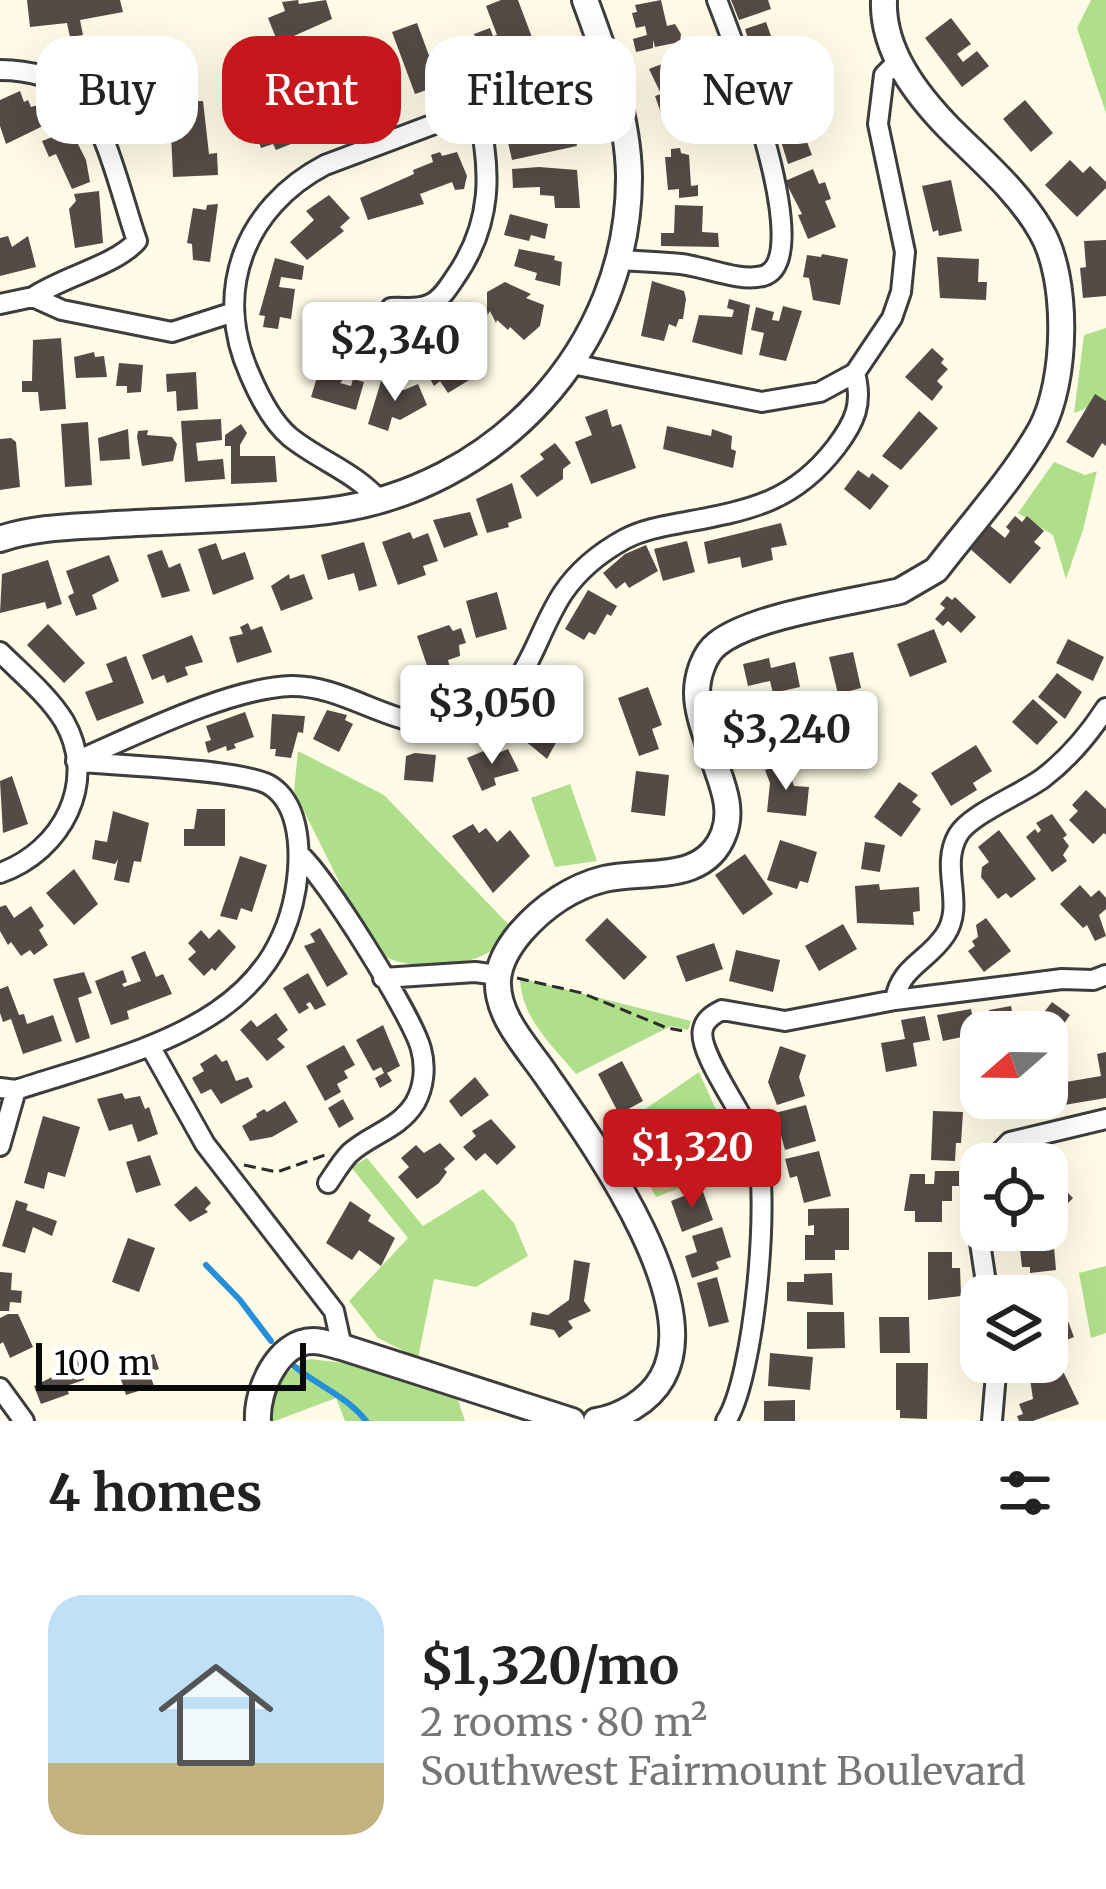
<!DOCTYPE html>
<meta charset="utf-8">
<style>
body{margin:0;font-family:Merriweather,serif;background:#f2f2f2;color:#222;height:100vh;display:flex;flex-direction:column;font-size:45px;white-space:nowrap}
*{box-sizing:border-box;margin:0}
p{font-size:39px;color:#767676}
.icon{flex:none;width:66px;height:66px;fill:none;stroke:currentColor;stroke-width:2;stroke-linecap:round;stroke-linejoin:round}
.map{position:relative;height:1421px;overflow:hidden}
.drawer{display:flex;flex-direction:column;background:#fff;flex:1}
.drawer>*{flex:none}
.banner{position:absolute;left:36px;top:36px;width:1035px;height:108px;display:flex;gap:24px}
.needle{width:78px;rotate:250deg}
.controls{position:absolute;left:960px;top:1011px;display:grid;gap:24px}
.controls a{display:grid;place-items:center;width:108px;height:108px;border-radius:24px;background:#fff;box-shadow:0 12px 48px #0002;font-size:60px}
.scale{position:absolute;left:36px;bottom:30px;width:270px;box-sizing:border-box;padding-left:12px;border:6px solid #0a0a0a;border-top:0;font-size:33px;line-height:42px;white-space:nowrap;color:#0a0a0a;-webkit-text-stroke:9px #fff;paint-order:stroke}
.price{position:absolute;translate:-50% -102px;padding:0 27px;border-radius:12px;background:#fff;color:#222;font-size:39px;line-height:78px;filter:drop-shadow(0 3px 6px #0008)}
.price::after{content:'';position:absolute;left:50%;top:72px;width:36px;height:27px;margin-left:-18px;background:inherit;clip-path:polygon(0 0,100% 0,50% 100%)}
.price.current{background:#c6171c;color:#fff}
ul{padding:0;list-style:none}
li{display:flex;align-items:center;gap:36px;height:300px;padding:0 48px}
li+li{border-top:3px solid #e0e0e0}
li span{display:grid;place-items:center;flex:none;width:336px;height:240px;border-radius:36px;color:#555}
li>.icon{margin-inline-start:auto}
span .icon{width:144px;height:144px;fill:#fffc;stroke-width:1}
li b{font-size:51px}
h2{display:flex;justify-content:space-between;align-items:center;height:144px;padding:0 48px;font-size:51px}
.tag{padding:0 42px;border-radius:36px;background:#fff;box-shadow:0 12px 48px #0002;font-size:42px;line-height:108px}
.tag.current{background:#c6171c;color:#fff}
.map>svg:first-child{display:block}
.forest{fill:#b0df8b}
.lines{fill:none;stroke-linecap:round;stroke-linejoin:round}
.stream{stroke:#268fda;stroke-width:6}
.building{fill:#544b46}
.minor-casing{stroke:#3d3d3d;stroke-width:24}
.tertiary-casing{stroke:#3d3d3d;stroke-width:30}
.path{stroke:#2c2c2c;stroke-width:3;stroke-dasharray:12 6;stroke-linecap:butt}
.minor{stroke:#fff;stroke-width:18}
.tertiary{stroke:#fff;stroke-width:24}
</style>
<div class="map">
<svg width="1106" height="1421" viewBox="0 0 1106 1421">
<rect width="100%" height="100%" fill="#fffbe7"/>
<!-- forest -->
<path class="forest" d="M1091 0H1106V113L1077 28Z
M1106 328V401L1074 413 1084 335Z
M1054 462 1085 475 1097 471 1083 530 1066 579 1053 535 1018 513Z
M298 751 384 795 513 929C507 936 501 945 493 950 462 970 403 972 373 950L294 791Z
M570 784 597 861 555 867 531 798Z
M520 978 691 1021 688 1030 671 1026 576 1074C552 1045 521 1018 520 978Z
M699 1072 741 1165 656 1197 618 1128Z
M367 1158 423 1226 483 1189 514 1223 528 1256 476 1287 434 1279 418 1358 378 1338 349 1301 408 1238 351 1167Z
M1106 1266V1333L1091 1338 1079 1273Z
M310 1359 344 1363 458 1400 465 1421H345L336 1398 275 1421H265C274 1391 279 1371 310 1359Z"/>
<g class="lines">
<!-- stream -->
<path class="stream" d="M206 1265 240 1300 271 1341
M294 1366C318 1386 348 1397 366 1421"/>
</g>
<!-- building -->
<path class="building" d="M27 0H120L123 12 80 20 83 35 70 37 67 23 30 27Z
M298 0 299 4 326 0 332 19 278 43 268 18 285 11 282 2Z
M501 0H518L533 40 502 53 498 51 504 65 488 71 474 34 490 28 493 36 497 35 486 6Z
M661 0 667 26 675 24 681 34 680 42 655 47 653 40V48L636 52 633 39 647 35 645 26 636 28 632 13 637 12 635 5Z
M731 0H768L771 9 739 20Z
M951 18 971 44 957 54 963 62 977 51 989 66 962 87 925 38Z
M766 22 776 50 780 48 797 83 765 95 745 29Z
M417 23 434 69 464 58 470 75 415 94 392 32Z
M363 48 383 103 358 112 338 57Z
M129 62 148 79 131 97 113 80Z
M667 62 688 116 665 125 655 96 661 94 649 69Z
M307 80 308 84 320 80 332 105 316 111 314 106 290 114 283 93Z
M255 90 257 94 264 91 267 99 271 97 291 144 276 150 273 144 261 148 241 95Z
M20 91 24 102 28 100 31 107 38 105 45 125 6 144 0 126V100Z
M790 94 800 120 807 117 814 139 807 142 812 155 788 164 769 102Z
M1025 100 1053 133 1031 152 1003 119Z
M203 101 209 154 217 153 218 175 173 177 170 112H175V102Z
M571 114 577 146 512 160 507 138 524 135 522 125Z
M71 130 86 160 90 182 72 189 56 154 49 157 42 141Z
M680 148 681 153 689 155 691 186 698 185V196L679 198V189L668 190 665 157H671V149Z
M440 152 442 156 457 152 467 176 464 189 455 190 452 182 420 194 424 204 368 220 360 198 414 174 413 170 433 162 431 155Z
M1070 160 1083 173 1090 166 1106 182V188L1077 217 1045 185Z
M539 167 577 170 580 208H555L554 196 540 195V187L513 188 512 169Z
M813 169 819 184 825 182 831 199 825 201 836 227 808 239 798 215 802 214 785 181Z
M951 180 962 231 939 236 938 230 933 232 922 186Z
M99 191 103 243 75 248 69 209 76 201 74 194Z
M329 195 350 218 340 227 344 231 307 260 290 242 314 220 306 211Z
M218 204 210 262 193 260 192 244 187 243 193 208 206 210 207 205Z
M675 205 703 206 702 232 718 233 719 247 661 246V233H674Z
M510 214 548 224 545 239 531 235 529 241 504 235Z
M8 236 12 247 28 236 36 267 0 276V238Z
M1106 240V296L1083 298 1080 268 1086 267 1084 241Z
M519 249 555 256 554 260 562 262 560 286 535 280 537 273 514 266Z
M822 254 848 259 840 305 813 300 809 278 803 277 807 255 821 257Z
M937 257 979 259 978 282H987L986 300 940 298Z
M275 258 304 266 302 280 281 277 279 287 295 289 291 319 280 317 278 329 263 327 265 316 259 315Z
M652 281 684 291 686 299 683 319H679L676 327 669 324 664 341 641 336Z
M505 282 531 294 526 298 544 305 540 326 524 340 510 327 508 330 497 320 496 323 490 311 487 316V292Z
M729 299 750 305 742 355 692 342 699 315 732 317 734 310 727 308Z
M783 306 802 311 786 361 759 355 764 333 751 330 756 307 774 312 772 320 779 321Z
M61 338 66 409 40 411 38 392H22V381H32L33 340Z
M440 345 450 363 470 351 484 371 448 393 440 381 434 386 419 358Z
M932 348 944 359 941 363 948 369 937 381 943 387 932 401 905 377Z
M340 349 357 364 340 383 351 386 353 379 364 382 356 410 311 397 318 374Z
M94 352 95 357 104 356 107 377 76 378 74 357Z
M119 363 143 365 141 392 127 393V386H116Z
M196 372 198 409 177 411 176 391 167 392 166 374Z
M382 378 401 384 400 389 404 390 418 384 427 405 400 420 392 417 388 431 368 424Z
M1095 394 1106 401V446L1102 443 1093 458 1066 442Z
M607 409 612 427 621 424 636 468 591 484 575 442 592 435 585 417Z
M919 411 938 428 901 470 882 456Z
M221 419 222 440 196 443 198 461 223 459 225 479 185 482 181 421Z
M88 422 92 485 65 487 61 424Z
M241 424 247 433 240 445V456H275L277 482 231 484V446H225V435Z
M667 426 711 436 712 429 732 436 731 449 736 451 733 468 663 449Z
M128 429 130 459 100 461 98 438Z
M148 430 147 435 172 437 177 444 173 461 142 466 137 437 138 431Z
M11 438 16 442 20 487 0 490V439Z
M555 443 571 463 563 469V479L537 497 520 476 544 459 540 454Z
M858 470 869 478 872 473 889 486 870 510 844 489Z
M512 483 522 518 508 523 509 527 487 533 476 499Z
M470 512 478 535 444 548 433 520Z
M1015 516 1022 522 1027 516 1044 531 1034 542 1041 548 1010 584 968 547 988 524 1005 538 1010 531 1006 527Z
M781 523 787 545 771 548 773 560 742 568 740 557 708 564 704 542Z
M410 532 413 539 428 533 438 561 423 566 426 575 398 585 382 542Z
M687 541 695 572 663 581 654 549Z
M364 542 377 586 359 591 354 573 328 580 321 555Z
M216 543 222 560 245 552 254 579 213 595 198 549Z
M646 545 658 571 629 588 625 582 616 589 603 573 625 554Z
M162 550 169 568 180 563 190 591 162 598 147 555Z
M109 555 119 581 92 595 97 609 76 616 68 596 74 593 66 571Z
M48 560 62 604 47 609 45 602 0 613 2 574Z
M289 574 290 579 304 574 313 599 281 611 271 586Z
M588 590 617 606 611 616 607 614 595 635 589 632 584 640 565 629Z
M497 592 507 629 476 638 466 601Z
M947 596 952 600 955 597 976 617 961 633 948 621 943 626 935 619 945 608 940 604Z
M248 623 251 630 262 626 272 652 237 663 229 637 243 634 240 627Z
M48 624 85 663 64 683 27 645Z
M449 625 453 631 461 628 466 643 459 645 460 656 448 660 453 680 435 689 417 636Z
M934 629 947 662 910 677 897 644Z
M192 635 203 662 185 667 188 675 167 683 164 675 152 680 142 655Z
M1068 639 1104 657 1093 681 1056 663Z
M853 652 861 688 838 694 829 657Z
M126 656 144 703 97 721 85 692 113 682 106 664Z
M769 658 771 668 795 662 800 687 773 693 770 681 748 686 743 664Z
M1057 673 1082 692 1065 719 1038 697Z
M648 687 662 725 652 729 659 749 639 756 618 698Z
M547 692 568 708 550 729 559 737 547 759 518 735Z
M1033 699 1058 722 1037 745 1012 722Z
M327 710 347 715 345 720 353 724 339 752 313 739Z
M767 710 774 734 742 743 735 719Z
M245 712 254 737 234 744 236 748 227 751 226 746 208 753 205 742 211 740 206 726Z
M272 714 305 716 303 733 298 732 291 758 275 756 276 749H270Z
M976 745 992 771 973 783 977 790 951 806 931 773Z
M508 749 519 771 494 778 496 785 482 791 467 758 486 750 489 757Z
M415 753 436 755 433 782 404 780 406 756Z
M786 762 794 786 809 787 806 816 767 812 770 783 765 770Z
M636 771 669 775 665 816 631 812Z
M12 776 28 824 3 833 0 781Z
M899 782 918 795 912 802 921 809 901 837 874 817Z
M1086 790 1106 809V835L1104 833 1093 844 1069 820 1078 811 1072 805Z
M197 809H225V846H184V829H194Z
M113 811 149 823 141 862 134 861 129 883 114 880 118 859 115 864 92 859 95 840 107 842Z
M1052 814 1067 835 1063 838 1069 846 1063 855 1067 861 1052 872 1026 837 1035 829 1038 833 1041 830 1036 823Z
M473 824 479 833 486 828 497 842 510 830 530 856 493 893 452 836Z
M999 830 1036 879 1011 898 1006 893 998 899 981 877 982 867 989 862 978 847Z
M780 840 817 852 808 883 800 881 797 889 767 880Z
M865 842 885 845 880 872 861 869Z
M745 854 773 894 743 915 715 875Z
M240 856 267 865 252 912 241 908 237 920 220 916Z
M74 869 98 904 74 925 46 893Z
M879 884 880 890 919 887 920 911 913 912 914 925 857 923 855 886Z
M1080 885 1091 897 1099 890 1106 898V909L1099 915 1106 936 1095 941 1087 925 1083 928 1060 904Z
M6 905 14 918 31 906 44 926 39 930 48 945 34 955 30 950 21 956 11 942 8 945 0 931V907Z
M607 918 647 957 624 980 585 940Z
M986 918 1011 951 984 972 968 951 975 946 972 941 978 937 976 925Z
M843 924 857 949 819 971 805 946Z
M320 928 348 974 327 987 304 946 315 942 310 934Z
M219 929 236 947 215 971 212 968 204 976 188 959 196 952 188 943 201 930 209 939Z
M714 943 723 969 686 982 676 956Z
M736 950 780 960 773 992 729 981Z
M145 951 156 977 163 974 172 994 127 1011 129 1019 111 1025 95 981 123 970 127 982 122 984 124 987 141 981 131 957Z
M84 972 92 993 78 998 90 1038 76 1043 53 979Z
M308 973 326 1005 315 1010 310 1002 306 1004 309 1008 299 1014 283 988Z
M8 986 19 1015 24 1014 27 1024 53 1015 62 1041 23 1054 11 1019 3 1022 0 1013V989Z
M1052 1002 1070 1015 1052 1041 1054 1051 1047 1052V1032H1025L1022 1019 1037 1016 1038 1020Z
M1011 1006 1016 1031 993 1032 989 1010Z
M971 1009 976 1034 943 1041 937 1015Z
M276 1013 288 1030 277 1039 285 1047 267 1061 240 1030 251 1020 257 1027Z
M925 1016 930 1040 913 1043 917 1066 886 1072 881 1043 905 1039 901 1020Z
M383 1025 400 1066 387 1073 392 1081 380 1088 375 1078 384 1073 381 1067 373 1071 356 1040Z
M344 1045 355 1065 344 1071 348 1078 337 1084 341 1092 325 1101 306 1066Z
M780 1046 806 1055 799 1077 805 1096 777 1105 768 1082Z
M1106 1052V1098L1064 1105 1060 1083 1101 1076 1097 1054Z
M216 1054 222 1062 227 1060 236 1081 248 1077 253 1087 221 1104 211 1089 201 1094 192 1078 204 1071 200 1064Z
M622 1061 643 1101 619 1114 598 1074Z
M475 1077 489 1095 461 1117 449 1101Z
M122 1093 125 1099 140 1096 145 1109 149 1107 158 1134 138 1142 132 1124 109 1131 97 1099Z
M343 1099 354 1119 339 1128 328 1108Z
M285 1101 298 1122 272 1137 250 1141 242 1126 257 1117 256 1114 264 1109 267 1112Z
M806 1105 816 1141 785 1150 775 1113Z
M933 1111 963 1112 961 1143H956L955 1161 931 1160Z
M43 1116 80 1127 65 1177 48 1172 44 1189 24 1183Z
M491 1119 516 1147 497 1165 485 1153 476 1161 463 1147 476 1136 472 1131Z
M440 1143 455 1159 444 1169 447 1172 439 1183 417 1199 398 1177 409 1167 401 1158 416 1145 424 1153Z
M819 1151 831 1196 804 1203 797 1176 790 1178 785 1159Z
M150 1155 161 1185 136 1193 126 1162Z
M935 1171H959V1186H952V1201H942V1222H915V1211H904L910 1174H925V1184H934Z
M1052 1177 1073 1198 1047 1225V1182Z
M196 1186 211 1203 205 1209 208 1212 190 1222 174 1205Z
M702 1189 713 1220 682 1232 671 1201Z
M16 1200 28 1204 26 1210 57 1221 52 1236 33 1227 25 1253 2 1246Z
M350 1201 371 1215 368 1221 395 1238 381 1266 359 1250 352 1260 326 1243Z
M849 1208V1250H835V1260H805V1235H814V1225L808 1226V1209Z
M722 1227 731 1257 716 1262 719 1269 692 1278 685 1256 697 1252 692 1236Z
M1053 1236 1056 1270 1030 1273V1267H1022L1020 1249 1015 1250 1014 1240Z
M128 1238 155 1248 139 1292 112 1282Z
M928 1252H952V1268H960L961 1296 928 1300Z
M574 1260 590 1263 584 1301 591 1311 568 1321 573 1328 559 1338 554 1330 530 1325 532 1312 548 1315 569 1300Z
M0 1272 12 1273 11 1290 22 1291 21 1303 10 1302 9 1311H0Z
M832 1273 833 1305 787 1301V1282H804V1274Z
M717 1277 729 1322 709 1327 697 1283Z
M1056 1278 1058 1310 1047 1311V1296H1020L1019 1281Z
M807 1312H844L845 1348 807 1349Z
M1065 1313 1074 1337 1047 1348V1319Z
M8 1314H18L33 1347 10 1358 3 1342 0 1344V1318Z
M879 1317H909L910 1353H880Z
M770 1353 813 1357 810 1390 768 1386Z
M154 1354 159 1369 149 1372 154 1386 126 1395 117 1367Z
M77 1357 84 1380 66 1386 69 1394 41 1404 34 1386 60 1373 57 1364Z
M1056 1357 1079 1404 1033 1421H1019L1017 1416 1023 1414 1019 1404 1033 1399 1030 1379 1026 1380 1022 1370Z
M896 1363H928L927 1419 900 1418V1410H896Z
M795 1400V1421H764V1401Z"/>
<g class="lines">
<defs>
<path id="minor" d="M0 70C27 70 61 77 80 98 107 127 123 202 137 241 114 266 64 276 33 297
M617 260C639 261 660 262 681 264 706 267 739 282 763 276 819 260 732 39 717 0
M0 304 33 297 62 310 172 332 234 312
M391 308C403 307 417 310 428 305 440 301 448 288 454 279 493 224 492 170 477 108
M572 364 762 402 820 392 855 373 892 318 901 292 905 252 878 124 884 75 898 61
M380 501C355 472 320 461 290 437 272 422 259 396 250 375 212 291 245 207 325 165L477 108 609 66
M0 652C21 673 48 695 64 721 99 782 62 851 0 873
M76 761C134 736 229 688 291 686 352 685 405 741 467 720 527 699 532 640 563 593 578 571 601 552 625 539 644 529 665 526 686 522 750 510 794 502 836 447 855 422 863 404 855 373
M299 854C324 875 413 1017 421 1049 426 1067 424 1087 415 1103 399 1129 371 1134 350 1153 341 1162 335 1173 328 1183
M383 978 475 972 498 975
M895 1000C900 967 928 961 945 935 966 904 939 868 958 835 970 814 1022 794 1043 778 1068 759 1089 734 1106 708
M150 1046 205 1144 334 1311 342 1347
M0 1088 16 1090C137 1050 286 1025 298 870 300 842 297 803 271 786 249 770 117 765 81 762
M0 1146 16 1090
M989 1164 1010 1142 1106 1119
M981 1178 976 1216 988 1296
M0 1388 24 1421
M726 1421C754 1379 771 1196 756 1146 748 1119 696 1052 703 1029 705 1019 714 1014 722 1010L785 1021 895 1000 1062 979 1093 980 1106 975
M992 1421 997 1362"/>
<path id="tertiary" d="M0 539C38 526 78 527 117 524 187 520 258 519 327 511 494 491 630 348 629 176 628 115 606 57 585 0
M258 1421C256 1391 278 1341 313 1341 322 1341 333 1345 342 1347L572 1421
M596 1421C621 1417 649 1401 662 1378 707 1299 591 1140 546 1075 527 1047 496 1016 498 980 499 963 510 945 521 932 543 907 572 887 604 879 644 869 705 885 724 833 734 806 720 780 712 754 706 735 697 713 697 693 697 676 704 654 717 644 753 615 853 602 900 591L936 570C971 524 1013 479 1041 429 1067 381 1069 278 1041 231 1018 191 982 161 949 128 916 94 882 50 884 0"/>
</defs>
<!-- minor casing -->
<use href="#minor" class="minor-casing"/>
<!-- tertiary casing -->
<use href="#tertiary" class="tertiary-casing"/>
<!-- path -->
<path class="path" d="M517 978 582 993 667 1028 684 1031
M244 1165 277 1172 325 1155"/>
<!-- minor -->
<use href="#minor" class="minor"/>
<!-- tertiary -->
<use href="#tertiary" class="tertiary"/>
</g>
</svg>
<div class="controls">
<a><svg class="needle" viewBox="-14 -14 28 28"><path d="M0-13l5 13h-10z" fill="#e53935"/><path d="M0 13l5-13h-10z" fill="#767676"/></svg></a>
<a><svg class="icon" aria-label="locate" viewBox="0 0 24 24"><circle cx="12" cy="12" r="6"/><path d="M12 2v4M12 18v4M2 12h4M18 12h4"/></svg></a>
<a><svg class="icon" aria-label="layers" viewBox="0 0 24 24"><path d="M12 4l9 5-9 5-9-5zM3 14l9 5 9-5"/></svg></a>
</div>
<div class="scale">100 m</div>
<b class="price" style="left:395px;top:404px">$2,340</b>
<b class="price" style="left:492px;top:767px">$3,050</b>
<b class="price" style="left:786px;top:793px">$3,240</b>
<b class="price current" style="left:692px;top:1211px">$1,320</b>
<div class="banner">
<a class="tag">Buy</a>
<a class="tag current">Rent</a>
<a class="tag">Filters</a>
<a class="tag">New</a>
</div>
</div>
<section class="drawer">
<h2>4 homes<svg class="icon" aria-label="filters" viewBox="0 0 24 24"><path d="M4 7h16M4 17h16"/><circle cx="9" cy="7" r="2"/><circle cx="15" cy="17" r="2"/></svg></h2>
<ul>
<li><span style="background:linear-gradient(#bfe0f5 70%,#c2b280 0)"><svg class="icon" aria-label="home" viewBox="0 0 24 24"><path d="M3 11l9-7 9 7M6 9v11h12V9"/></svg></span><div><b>$1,320/mo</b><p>2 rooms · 80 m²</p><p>Southwest Fairmount Boulevard</p></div></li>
</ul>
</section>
